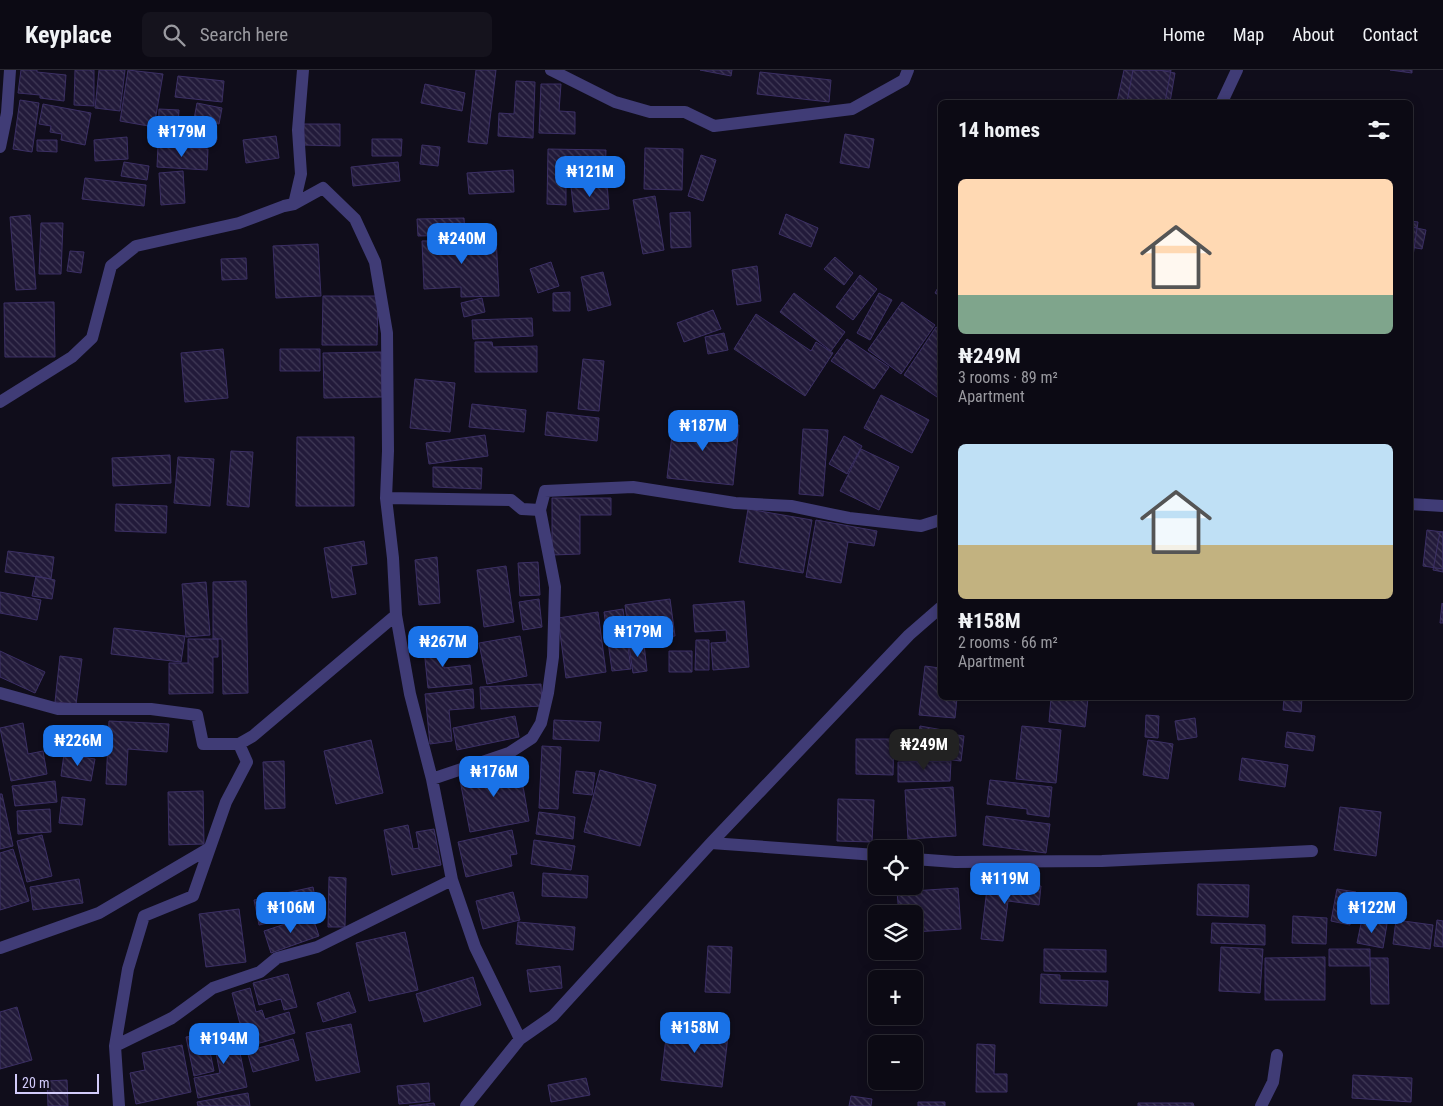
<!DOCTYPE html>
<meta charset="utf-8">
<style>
body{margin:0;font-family:"Roboto Condensed",sans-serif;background:#15131d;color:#f1f3f6;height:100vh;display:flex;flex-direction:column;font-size:19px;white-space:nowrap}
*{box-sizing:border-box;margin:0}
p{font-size:16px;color:#9a9aa0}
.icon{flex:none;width:28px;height:28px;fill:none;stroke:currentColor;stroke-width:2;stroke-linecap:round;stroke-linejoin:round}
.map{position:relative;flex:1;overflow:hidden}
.details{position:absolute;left:938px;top:30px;width:475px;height:600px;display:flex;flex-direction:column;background:#0c0a14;border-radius:8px;box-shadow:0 2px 12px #0003,0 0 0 1px #2c2b34}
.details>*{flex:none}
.controls{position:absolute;left:868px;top:770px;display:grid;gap:10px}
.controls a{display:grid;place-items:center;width:55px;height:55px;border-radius:8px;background:#0c0a14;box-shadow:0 2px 12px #0003,0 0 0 1px #2c2b34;font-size:25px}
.scale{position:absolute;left:15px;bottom:12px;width:84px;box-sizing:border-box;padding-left:5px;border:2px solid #d2cbfa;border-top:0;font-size:14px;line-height:18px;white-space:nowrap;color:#d2cbfa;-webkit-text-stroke:4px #100d1b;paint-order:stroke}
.price{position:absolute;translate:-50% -42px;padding:0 11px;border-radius:10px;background:#1a73e8;color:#fff;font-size:16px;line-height:32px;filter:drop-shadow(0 1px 2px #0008)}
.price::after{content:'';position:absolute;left:50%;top:30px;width:15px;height:11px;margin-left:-8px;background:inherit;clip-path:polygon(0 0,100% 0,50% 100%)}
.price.active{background:#222;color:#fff}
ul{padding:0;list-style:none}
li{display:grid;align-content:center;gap:10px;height:265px;padding:0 20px}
li span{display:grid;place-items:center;height:155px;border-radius:8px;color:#555}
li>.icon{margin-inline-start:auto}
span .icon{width:90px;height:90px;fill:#fffc;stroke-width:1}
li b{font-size:21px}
h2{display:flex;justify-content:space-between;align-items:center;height:60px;padding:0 20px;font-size:21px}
header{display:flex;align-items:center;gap:30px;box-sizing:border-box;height:70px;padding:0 25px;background:#0c0a14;border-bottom:1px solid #2c2b34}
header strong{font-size:24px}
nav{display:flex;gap:28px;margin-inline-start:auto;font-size:18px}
.search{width:350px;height:45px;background:#15131d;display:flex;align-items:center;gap:12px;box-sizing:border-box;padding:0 18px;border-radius:8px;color:#9a9aa0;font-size:19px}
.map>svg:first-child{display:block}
.building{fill:url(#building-back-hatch);stroke:#3b2f64}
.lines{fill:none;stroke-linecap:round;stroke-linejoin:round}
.minor{stroke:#403c76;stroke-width:12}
</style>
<header>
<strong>Keyplace</strong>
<div class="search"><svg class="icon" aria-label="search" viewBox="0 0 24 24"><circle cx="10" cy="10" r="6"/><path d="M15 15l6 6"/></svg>Search here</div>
<nav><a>Home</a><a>Map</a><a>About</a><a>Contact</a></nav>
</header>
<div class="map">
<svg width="1443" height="1036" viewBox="0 0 1443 1036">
<defs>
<pattern id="building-back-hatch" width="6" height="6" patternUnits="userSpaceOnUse" patternTransform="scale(1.25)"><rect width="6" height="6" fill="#221a3a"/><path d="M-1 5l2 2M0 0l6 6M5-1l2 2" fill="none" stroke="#413a57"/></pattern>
</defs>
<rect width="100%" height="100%" fill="#100d1b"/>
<!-- building -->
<path class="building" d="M21 0H37V2L66 5 64 31 40 28V25L18 23Z
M75 0H94V36L74 35Z
M99 0H125L120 41 95 38Z
M128 0 163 4 154 57 120 51Z
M476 0H496L487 74 468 72Z
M700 0H732L731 6Z
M1124 0H1171L1165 32H1117Z
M1133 0H1159L1175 3 1170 32H1127Z
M1390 0H1412V3Z
M760 2 831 10 829 32 757 24Z
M178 6 224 11 222 32 175 27Z
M516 11 535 12 533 68 498 66 499 43 514 44Z
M425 14 465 23 462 41 421 33Z
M541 14H561L559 41 575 42V64L539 63Z
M20 30 39 33 32 82 13 79Z
M197 33 222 38 219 54 194 49Z
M43 34 91 43 85 75 61 70 62 64 50 62 51 56 39 54Z
M159 39 179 40 177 71 158 70Z
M216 54 217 70 186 72 184 56Z
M304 54H340V76L304 75Z
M845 64 874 69 869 98 840 93Z
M276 66 279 88 246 93 243 70Z
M127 67 128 89 95 91 94 70Z
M372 69H402L401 86H372Z
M37 70H57V82L37 81Z
M422 75 440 77 438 96 420 94Z
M158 76 208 79 207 100 157 97Z
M645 78 683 79 682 120 644 119Z
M548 79 606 80 605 104H581V93L566 92V135L547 134Z
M701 85 716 90 703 131 688 126Z
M124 92 149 96 147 110 121 106Z
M398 92 400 111 353 116 351 97Z
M513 100 514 122 469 124 467 103Z
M183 101 185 133 161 135 159 103Z
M85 108 146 115 144 136 82 129Z
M607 113 609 139 574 142 571 117Z
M655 126 664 180 643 184 633 130Z
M690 142 691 177 671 178 670 143Z
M786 144 818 158 811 177 779 164Z
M30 145 36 219 16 220 10 147Z
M464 148 465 165 418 166 417 149Z
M1410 151 1418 152 1412 193 1410 192Z
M41 153H63L61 204H39Z
M1412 157 1426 160 1422 179 1410 177Z
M496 166 499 226 461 227V217L424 219 422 171 451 170 450 168Z
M318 174 321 226 276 228 273 176Z
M70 181 84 182 81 203 67 201Z
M835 187 853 203 844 215 824 199Z
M246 188 247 209 222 210 221 189Z
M551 192 559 216 538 223 530 199Z
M757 196 761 231 737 235 732 200Z
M603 202 611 235 588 241 581 207Z
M860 205 877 219 853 250 836 237Z
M940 214V226L935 223Z
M570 222V241H553V223Z
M794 223 845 262 831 281 780 242Z
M879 223 892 230 870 270 857 263Z
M323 226H378L377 275H322Z
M482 228 485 242 464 247 461 233Z
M54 232 55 287H5L4 233Z
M902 232 935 255 901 304 868 280Z
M713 240 721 259 684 272 677 253Z
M756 244 811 281 816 272 833 283 805 326 734 279Z
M532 248 533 266 473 269 472 250Z
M936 257 940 259V329L904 305Z
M724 263 728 280 708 284 705 267Z
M847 269 889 297 874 319 831 291Z
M475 272H492L493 277 537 276V302H475Z
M223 279 228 328 185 332 181 283Z
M280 279H320V301H280Z
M381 282 382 327 324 328 323 283Z
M583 289 604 291 599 341 578 339Z
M415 309 455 313 450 362 410 358Z
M881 325 929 350 912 383 864 358Z
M472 334 526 340 524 362 469 357Z
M547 342 599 348 597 371 545 365Z
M674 348 739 355 733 415 667 408Z
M803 359 828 360 823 426 799 424Z
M485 365 488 386 429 394 426 373Z
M844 366 862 376 847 404 829 394Z
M297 367H354V436H296Z
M861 379 899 397 879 440 840 421Z
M231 381 253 382 249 437 227 435Z
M170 385 171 413 113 416 112 388Z
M178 387 214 389 210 436 174 433Z
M433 397 482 398 481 419 433 417Z
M552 428H611V445H580V484L552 485Z
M116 434 167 436 166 463 115 461Z
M748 439 812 450 803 503 739 492Z
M816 450 877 461 874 476 848 472 841 513 806 507Z
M1427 460 1443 462V499L1423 496Z
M1440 462H1443V502L1433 500Z
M364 471 367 494 351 496 356 524 332 528 324 478Z
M8 481 54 487 51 509 5 502Z
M437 487 440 533 419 535 415 490Z
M538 492 540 525 520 526 518 493Z
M506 496 514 552 484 557 477 500Z
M36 506 55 510 52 529 32 526Z
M246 511 248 623 223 624 222 569H213V512Z
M206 512 210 565 186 567 182 514Z
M0 522 41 530 37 550 0 543Z
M539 529 542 557 523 560 519 532Z
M670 529 675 566 630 572 625 535Z
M744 531 749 597 713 600 711 573 727 572 726 560 695 562 693 535Z
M1442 533 1443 534V553H1440Z
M623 539 631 599 612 601 604 542Z
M598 542 606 602 566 608 558 548Z
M114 558 185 566 181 592 111 584Z
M468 562 467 581H449V563Z
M520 566 527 606 487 614 479 573Z
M441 568 444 598 470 595 472 614 428 618 423 570Z
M188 569H218V587H213V623L169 624V593H188Z
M696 570H709V600H695Z
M644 574 647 601 633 603 629 576Z
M0 581 45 602 35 623 0 607Z
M669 581H692V602H669Z
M60 586 82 589 76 634 55 632Z
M925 596 940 598V628H957L955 648 919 645Z
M541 614 542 636 481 639 480 617Z
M473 619 474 638 449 640 452 671 430 674 425 624Z
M1051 628H1088L1085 657 1049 652Z
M1284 628H1302L1301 642 1283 640Z
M1146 645 1159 646 1158 668 1145 667Z
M515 646 519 667 457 680 453 658Z
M1195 648 1197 667 1178 670 1175 651Z
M554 650 601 652 599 671 553 669Z
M109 651 169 654 167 682 128 679 126 715 106 714Z
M23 653 28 684 43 681 47 704 11 711 0 658Z
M920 656 943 660 941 673 918 669Z
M1022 656 1061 660 1056 713 1016 709Z
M1287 662 1315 666 1313 681 1285 677Z
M944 663 964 666 961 691 942 689Z
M856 669H894L893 705 856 704Z
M371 670 383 723 336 734 324 681Z
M1148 670 1173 674 1168 709 1143 705Z
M542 676 561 677 558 739 539 738Z
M64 684 95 689 91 711 61 706Z
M1242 688 1288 695 1285 717 1239 710Z
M284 691 285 738 265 739 263 692Z
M951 691 950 711 898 712V692Z
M519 693 529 751 470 762 459 705Z
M600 700 656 715 640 776 584 762Z
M576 701 595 703 592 725 573 723Z
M990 710 1052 717 1049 747 1027 744V739L987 734Z
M55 711 57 732 15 736 12 716Z
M953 717 956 766 908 769 905 720Z
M203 721 204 774 169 775 168 722Z
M0 724H2L13 776 0 779Z
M62 727 85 729 82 755 59 753Z
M838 729 874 730 872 772 837 771Z
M1340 737 1381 742 1376 786 1334 780Z
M50 739 51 762 18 764 17 741Z
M539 742 575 747 573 769 536 764Z
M986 746 1050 754 1046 783 983 775Z
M408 755 413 779 419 778 416 762 434 759 441 795 392 805 384 760Z
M512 760 517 784 510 785 512 796 466 807 458 772Z
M42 765 52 806 27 812 17 771Z
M534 770 575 776 571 800 531 794Z
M13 779 29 831 0 840V783Z
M543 803 588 806 587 828 542 826Z
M329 807 346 808 345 857H328Z
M79 809 83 833 33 840 30 817Z
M988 810 1041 816 1039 835 1008 831 1003 871 981 869Z
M1198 814 1249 815 1248 847 1197 845Z
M313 817 318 842 259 855 254 830Z
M958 818 961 859 914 862V844H899L897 822Z
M1337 819 1356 822 1350 855 1331 851Z
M513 822 520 850 483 859 476 831Z
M239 839 246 892 206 897 199 844Z
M312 845 319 866 271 883 264 861Z
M1293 846 1327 848 1326 874 1292 873Z
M1362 849 1387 854 1383 878 1357 873Z
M1396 850 1433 855 1430 879 1393 874Z
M1437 850 1443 851V877L1434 876Z
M518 852 575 857 573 880 516 874Z
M1212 853 1265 855V875L1211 873Z
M405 862 418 920 369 931 356 873Z
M708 876 732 877 730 923 705 922Z
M1221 877 1263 879 1260 923 1219 921Z
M1044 879 1106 880V902L1044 901Z
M1329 879H1370V896H1329Z
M1325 887V930H1265V888Z
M1370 888H1388L1389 934H1371Z
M560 896 562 918 530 922 527 900Z
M288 904 297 937 284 940 281 929 259 935 253 913Z
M1041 904 1060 905V910L1108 911 1107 936 1040 933Z
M473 907 481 935 424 952 416 924Z
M250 918 256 942 262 940 265 949 289 942 295 963 246 977 232 923Z
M349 922 356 942 323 952 317 933Z
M17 937 32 990 0 999V942Z
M668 951 729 958 722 1017 661 1010Z
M234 954 247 1017 198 1028 194 1008 220 1003 211 958Z
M351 954 360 1002 316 1011 306 963Z
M206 963 214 1001 194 1006 186 967Z
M293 969 299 990 253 1002 247 981Z
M977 974 995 975 994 1004H1007V1022H976Z
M182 975 191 1022 136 1034 130 1003 145 1000 142 983Z
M1353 1005 1412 1008 1411 1032 1352 1028Z
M586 1008 590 1025 551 1032 548 1015Z
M67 1010 68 1036H48L47 1011Z
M429 1013 430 1031 399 1034 397 1016Z
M248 1023 250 1036H198L197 1032Z
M851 1026 872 1029 871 1036H849Z
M918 1032H945V1036H918Z
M434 1033 435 1036H409Z
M1138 1033H1193L1194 1036H1138Z"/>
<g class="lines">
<!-- minor -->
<path class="minor" d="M551 0 615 32 650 42H685L714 56 852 39 904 10 908 0
M1222 32 1237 0
M0 77 7 43 10 0
M294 134 301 104 298 60 303 0
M0 332 72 287 92 268 111 196 136 176 239 153 284 136 294 134 323 118 355 149 375 192 387 263 388 381 386 428 393 488 396 545 410 624 432 709 452 810 475 877 520 969
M386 428 511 430 522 439 540 440
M1410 434 1443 436
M0 623 58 639H151L197 645 203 674H239L253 666 396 545
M432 709 509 683 532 668 541 653 548 623 553 587 555 517 540 440 545 421 633 417 735 433 791 436 849 448 921 456 940 450
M711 773 876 785
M914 789 955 792 1102 791 1312 781
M0 878 99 843 208 779
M115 976 172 948 213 918 260 902 277 888 317 877 452 810
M119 1036 115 976 128 899 144 846 193 826 226 732 247 692 239 674
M466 1036 520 969 553 946 711 773 909 565 940 538
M1261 1036 1273 1012 1277 985"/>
</g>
</svg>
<div class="controls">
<a><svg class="icon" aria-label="locate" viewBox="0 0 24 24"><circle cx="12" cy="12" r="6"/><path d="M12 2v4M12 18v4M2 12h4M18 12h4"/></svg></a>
<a><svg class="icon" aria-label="layers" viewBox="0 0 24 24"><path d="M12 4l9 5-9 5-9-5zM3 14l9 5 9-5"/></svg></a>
<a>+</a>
<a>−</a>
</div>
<div class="scale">20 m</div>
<b class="price" style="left:182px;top:88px">₦179M</b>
<b class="price" style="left:590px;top:128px">₦121M</b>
<b class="price" style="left:462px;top:195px">₦240M</b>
<b class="price" style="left:703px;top:382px">₦187M</b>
<b class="price" style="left:638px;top:588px">₦179M</b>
<b class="price" style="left:443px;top:598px">₦267M</b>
<b class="price" style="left:78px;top:697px">₦226M</b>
<b class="price active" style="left:924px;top:701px">₦249M</b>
<b class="price" style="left:494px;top:728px">₦176M</b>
<b class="price" style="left:1005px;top:835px">₦119M</b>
<b class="price" style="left:291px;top:864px">₦106M</b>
<b class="price" style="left:1372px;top:864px">₦122M</b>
<b class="price" style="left:695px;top:984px">₦158M</b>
<b class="price" style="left:224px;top:995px">₦194M</b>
<section class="details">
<h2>14 homes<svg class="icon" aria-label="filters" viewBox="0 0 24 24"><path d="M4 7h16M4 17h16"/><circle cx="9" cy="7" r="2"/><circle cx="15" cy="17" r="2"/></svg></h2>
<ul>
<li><span style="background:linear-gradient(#ffd9b3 75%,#7fa58c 0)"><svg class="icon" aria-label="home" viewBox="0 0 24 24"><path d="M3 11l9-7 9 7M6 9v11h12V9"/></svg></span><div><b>₦249M</b><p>3 rooms · 89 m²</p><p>Apartment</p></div></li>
<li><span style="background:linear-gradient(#bfe0f5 65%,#c2b280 0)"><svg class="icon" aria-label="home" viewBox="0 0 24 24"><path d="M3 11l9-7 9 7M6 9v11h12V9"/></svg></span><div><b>₦158M</b><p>2 rooms · 66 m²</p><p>Apartment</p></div></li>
</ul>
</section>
</div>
